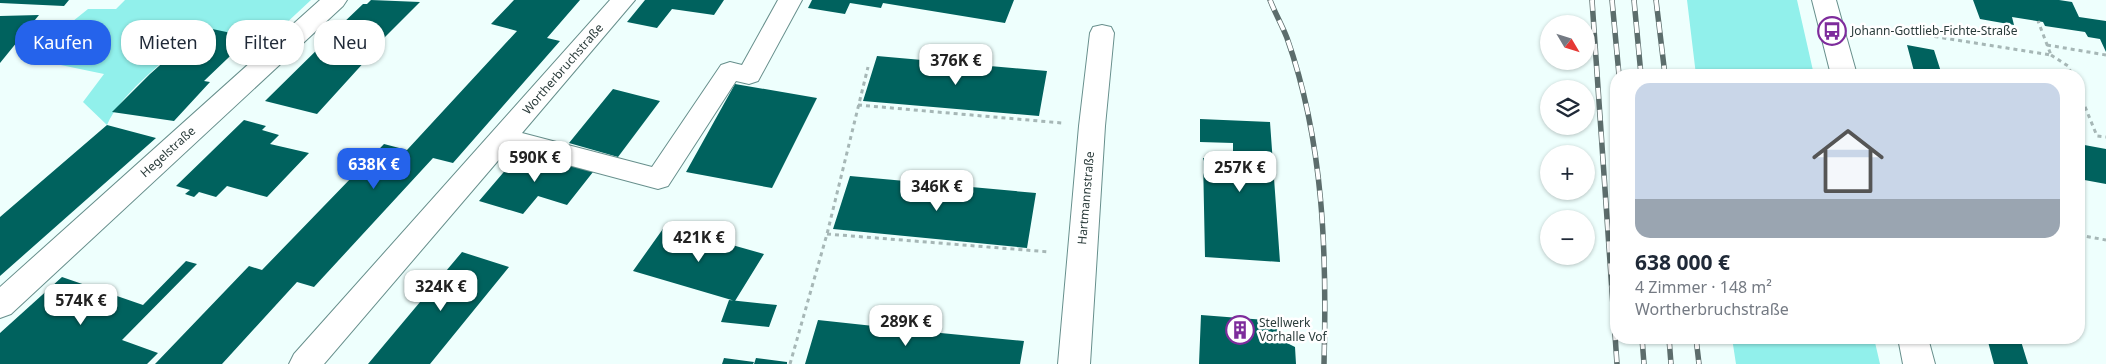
<!DOCTYPE html>
<html lang="de">
<meta charset="utf-8">
<style>
body{margin:0;font-family:"Noto Sans",sans-serif;background:#f2f2f3;color:#1f2937;height:100vh;display:flex;flex-direction:column;font-size:19px;white-space:nowrap}
*{box-sizing:border-box;margin:0}
p{font-size:16px;color:#747a83}
.icon{flex:none;width:28px;height:28px;fill:none;stroke:currentColor;stroke-width:2;stroke-linecap:round;stroke-linejoin:round}
.map{position:relative;flex:1;overflow:hidden}
.details{position:absolute;left:1610px;top:69px;width:475px;height:275px;display:flex;flex-direction:column;background:#fff;border-radius:20px;box-shadow:0 1px 4px #0004}
.details>*{flex:none}
.banner{position:absolute;left:15px;top:20px;width:475px;height:45px;display:flex;gap:10px}
.needle{width:32px;rotate:128deg}
.fabs{position:absolute;left:1540px;top:15px;display:grid;gap:10px}
.fabs a{display:grid;place-items:center;width:55px;height:55px;border-radius:50%;background:#fff;box-shadow:0 1px 4px #0004;font-size:25px}
.price{position:absolute;translate:-50% -42px;padding:0 11px;border-radius:10px;background:#fff;color:#222;font-size:16px;line-height:32px;filter:drop-shadow(0 1px 2px #0008)}
.price::after{content:'';position:absolute;left:50%;top:30px;width:15px;height:11px;margin-left:-8px;background:inherit;clip-path:polygon(0 0,100% 0,50% 100%)}
.price.current{background:#2563eb;color:#fff}
ul{padding:0;list-style:none}
li{display:grid;align-content:center;gap:10px;height:265px;padding:0 25px}
li span{display:grid;place-items:center;height:155px;border-radius:15px;color:#555}
li>.icon{margin-inline-start:auto}
span .icon{width:90px;height:90px;fill:#fffc;stroke-width:1}
li b{font-size:21px}
.tag{padding:0 18px;border-radius:20px;background:#fff;box-shadow:0 1px 4px #0004;font-size:18px;line-height:45px}
.tag.current{background:#2563eb;color:#fff}
.map>svg:first-child{display:block}
.green{fill:#91f0eb}
.building{fill:#00625e}
.lines{fill:none;stroke-linecap:round;stroke-linejoin:round}
.minor-casing{stroke:#678f8c;stroke-width:2}
.path{stroke:#a6b7b6;stroke-width:3;stroke-dasharray:4 4;stroke-linecap:butt}
.minor{fill:#fff;fill-rule:evenodd}
.rail-casing{stroke:#5c6d6c;stroke-width:5.5}
.rail{stroke:#fff;stroke-width:4;stroke-dasharray:11;stroke-linecap:butt}
.labels{text-anchor:middle;stroke-width:5;stroke-linejoin:round;paint-order:stroke}
.poi-label{font-size:12px;fill:#2b3c3b;stroke:#fff;text-anchor:start}
.street-label{font-size:12px;fill:#2b3c3b;stroke:#fff}
</style>
<div class="map">
<svg width="2106" height="364" viewBox="0 0 2106 364">
<rect width="100%" height="100%" fill="#eefffd"/>
<!-- green -->
<path class="green" d="M125 0H311L267 41 203 28C176 51 120 93 107 125L83 102 104 74 27 58 88 9H116Z
M1687 0H1797L1814 75H1696Z
M1732 338H1874L1880 364H1736Z"/>
<!-- building -->
<path class="building" d="M0 0H69L64 6 0 3Z
M371 0 420 2 375 47 377 48 317 114 265 101 330 37 333 38 343 27 340 26 363 4H367Z
M514 0H580L547 38 560 41 453 163 433 158 314 287 297 282 222 364H155L249 266 262 270 384 144 407 150 517 31 491 24Z
M645 0H724L714 15 672 9 657 28 627 22Z
M812 0H1014L1005 23 883 3 881 8 850 3 845 14 808 8Z
M1973 0H2059L2072 2 2079 17 2106 21V52L2100 39 2088 37 2085 32 2045 26 2043 22 2012 17 2014 25 1980 19Z
M39 15 0 63V16Z
M203 27 250 37 204 81 210 82 174 121 112 112 150 74Z
M1907 45 1934 50 1942 75H1915Z
M877 56 1047 71 1039 116 863 101Z
M735 84 817 98 772 188 686 172Z
M613 89 660 101 618 157 569 143Z
M1200 119 1270 122 1280 262 1205 257 1203 158 1233 159V143L1200 142Z
M244 120 266 126 262 130 279 135 270 144 309 153 267 197 227 186 216 197 199 192 194 197 185 194 190 190 176 186Z
M107 125 156 138 0 276V217Z
M2079 144 2106 149V184L2079 179Z
M521 152 593 172 567 205 538 196 523 214 479 201Z
M850 176 1036 193 1027 248 833 229Z
M665 226 764 254 735 301 633 271Z
M462 252 509 267 430 364H368Z
M186 261 197 264 122 340 158 353 147 364H0V333L62 277 143 305Z
M729 300 777 305 769 327 721 322Z
M1201 315 1277 321 1281 340 1295 347 1296 364H1199Z
M818 320 920 331 1024 341 1020 364H805Z
M1987 338H2020L2028 364H1994Z
M724 358 754 362 753 364H722Z
M756 358 787 362V364H754Z"/>
<g class="lines">
<defs>
<path id="minor" d="M320 0H347L343 6 11 314 0 318V287Z
M610 0H635L522 133 652 167 721 65 730 62 742 65 778 0H802L758 81 749 84 736 81 668 186 658 189 508 149 324 364H289L294 354Z
M1812 0H1836L1857 75H1831Z
M1102 25 1111 27 1114 33 1105 126 1090 364H1058L1079 126 1090 33 1093 27Z
M1898 338H1928L1935 364H1903Z"/>
</defs>
<!-- minor casing -->
<use href="#minor" class="minor-casing"/>
<!-- path -->
<path class="path" d="M1887 29 2051 55 2038 21
M2047 45 2106 55
M2051 55 2068 66 2072 75
M2079 92 2097 136 2106 137
M858 105 1062 123
M827 234 1050 252
M2079 235 2106 240
M790 364 827 234 868 67"/>
<!-- minor -->
<use href="#minor" class="minor"/>
<defs>
<path id="rail" d="M1270 0C1275 13 1282 25 1287 38 1324 142 1327 255 1324 364
M1592 0 1617 364
M1612 0 1619 75
M1634 0 1641 75
M1656 0 1665 75
M1642 338 1644 364
M1669 338 1671 364
M1696 338 1699 364"/>
</defs>
<!-- rail casing -->
<use href="#rail" class="rail-casing"/>
<!-- rail -->
<use href="#rail" class="rail"/>
</g>
<!-- icons -->
<defs>
<symbol id="bus-ring" viewBox="-11 -11 22 22"><circle r="9.5" fill="#fff" stroke="#7e2c9c" stroke-width="1.5"/><path d="M-5-6H5V4H4V6H2V4H-2V6H-4V4H-5ZM-3.5-4V0h7V-4ZM-3.5 1.2v1.5H-2V1.2ZM2 1.2v1.5H3.5V1.2Z" fill="#7e2c9c"/></symbol>
<symbol id="building-ring" viewBox="-11 -11 22 22"><circle r="9.5" fill="#fff" stroke="#7e2c9c" stroke-width="1.5"/><path d="M-4-6H4V6H1V3H-1V6H-4ZM-2.5-4.3h1.7v1.8h-1.7ZM.8-4.3h1.7v1.8H.8ZM-2.5-1h1.7V.8h-1.7ZM.8-1h1.7V.8H.8Z" fill="#7e2c9c"/></symbol>
</defs>
<g fill-rule="evenodd">
<use href="#bus-ring" x="1816" y="15" width="32" height="32"/>
<use href="#building-ring" x="1224" y="314" width="32" height="32"/>
</g>
<g class="labels">
<!-- poi labels -->
<g class="poi-label">
<text x="1851" y="35">Johann-Gottlieb-Fichte-Straße</text>
<text x="1259" y="327">Stellwerk<tspan x="1259" dy="14">Vorhalle Vof</tspan></text>
</g>
<!-- street labels -->
<g class="street-label">
<text transform="translate(563 69) rotate(-49)" y="4">Wortherbruchstraße</text>
<text transform="translate(168 152) rotate(-42)" y="4">Hegelstraße</text>
<text transform="translate(1086 198) rotate(-85)" y="4">Hartmannstraße</text>
</g>
</g>
</svg>
<div class="fabs">
<a><svg class="needle" viewBox="-14 -14 28 28"><path d="M0-13l5 13h-10z" fill="#e53935"/><path d="M0 13l5-13h-10z" fill="#747a83"/></svg></a>
<a><svg class="icon" aria-label="layers" viewBox="0 0 24 24"><path d="M12 4l9 5-9 5-9-5zM3 14l9 5 9-5"/></svg></a>
<a>+</a>
<a>−</a>
</div>
<b class="price" style="left:956px;top:86px">376K €</b>
<b class="price" style="left:535px;top:183px">590K €</b>
<b class="price current" style="left:374px;top:190px">638K €</b>
<b class="price" style="left:1240px;top:193px">257K €</b>
<b class="price" style="left:937px;top:212px">346K €</b>
<b class="price" style="left:699px;top:263px">421K €</b>
<b class="price" style="left:441px;top:312px">324K €</b>
<b class="price" style="left:81px;top:326px">574K €</b>
<b class="price" style="left:906px;top:347px">289K €</b>
<div class="banner">
<a class="tag current">Kaufen</a>
<a class="tag">Mieten</a>
<a class="tag">Filter</a>
<a class="tag">Neu</a>
</div>
<section class="details">
<ul>
<li><span style="background:linear-gradient(#c9d6e8 75%,#9aa5b1 0)"><svg class="icon" aria-label="home" viewBox="0 0 24 24"><path d="M3 11l9-7 9 7M6 9v11h12V9"/></svg></span><div><b>638 000 €</b><p>4 Zimmer · 148 m²</p><p>Wortherbruchstraße</p></div></li>
</ul>
</section>
</div>
